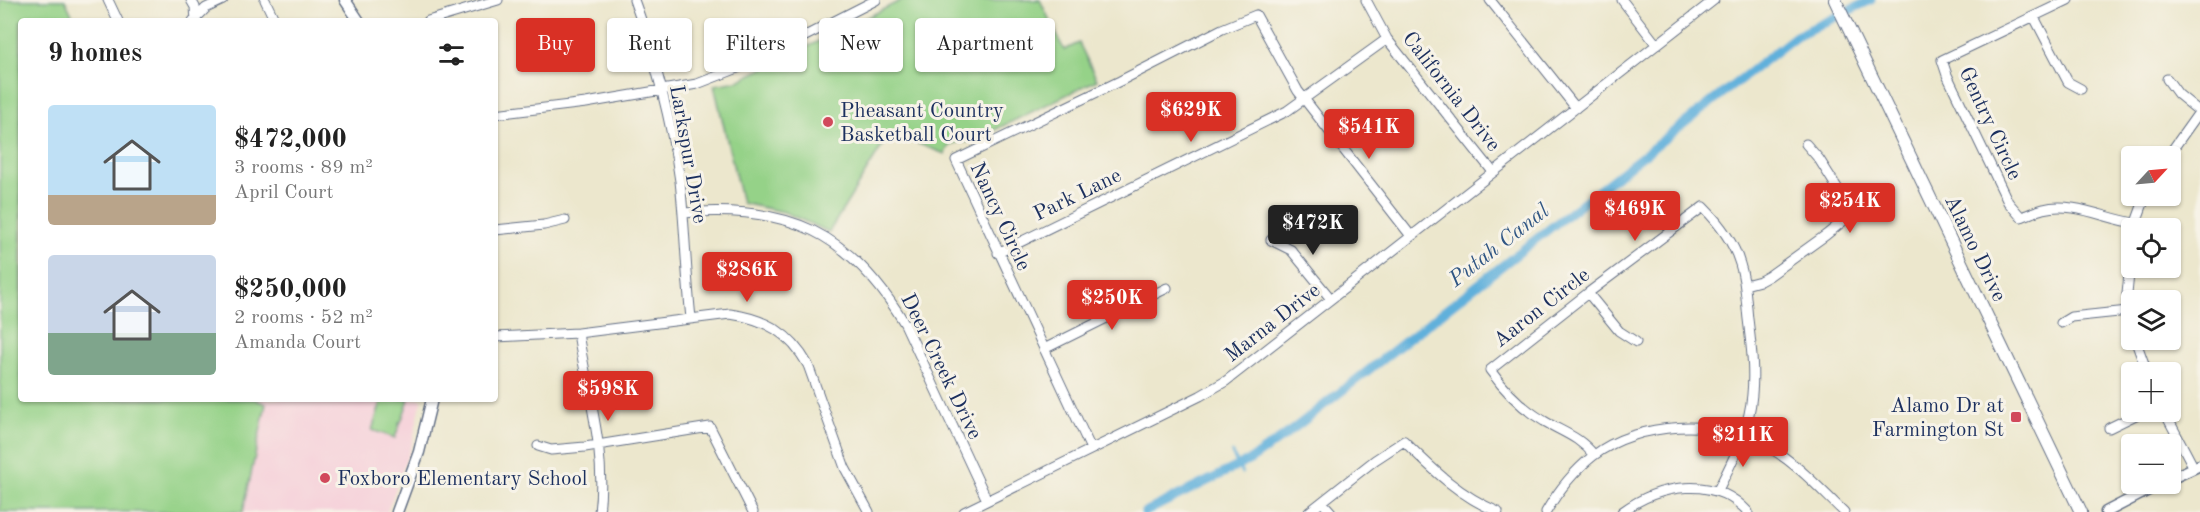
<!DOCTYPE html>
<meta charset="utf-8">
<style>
body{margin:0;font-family:"Old Standard TT",serif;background:#f2f2f2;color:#222;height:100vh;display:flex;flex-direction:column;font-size:22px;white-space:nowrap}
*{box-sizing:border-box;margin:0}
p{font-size:20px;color:#767676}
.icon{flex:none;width:33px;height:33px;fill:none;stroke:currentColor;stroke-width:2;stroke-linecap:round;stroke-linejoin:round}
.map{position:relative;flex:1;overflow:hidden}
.side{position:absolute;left:18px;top:18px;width:480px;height:384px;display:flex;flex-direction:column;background:#fff;border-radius:6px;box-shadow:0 2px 4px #0004}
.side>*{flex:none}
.top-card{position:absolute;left:516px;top:18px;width:570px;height:54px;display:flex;gap:12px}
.needle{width:39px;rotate:64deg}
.buttons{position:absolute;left:2121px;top:146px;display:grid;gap:12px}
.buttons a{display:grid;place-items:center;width:60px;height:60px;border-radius:6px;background:#fff;box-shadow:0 2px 4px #0004;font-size:30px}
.price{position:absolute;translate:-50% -51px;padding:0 14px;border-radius:6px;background:#d93025;color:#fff;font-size:20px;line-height:39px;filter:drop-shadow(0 2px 3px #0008)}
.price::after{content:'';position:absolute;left:50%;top:36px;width:18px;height:14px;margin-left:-9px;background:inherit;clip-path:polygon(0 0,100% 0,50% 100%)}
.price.on{background:#222;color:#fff}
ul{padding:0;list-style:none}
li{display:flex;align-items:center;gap:18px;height:150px;padding:0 30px}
li span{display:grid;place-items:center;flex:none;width:168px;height:120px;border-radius:6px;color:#555}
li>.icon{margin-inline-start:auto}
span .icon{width:72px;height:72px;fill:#fffc;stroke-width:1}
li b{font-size:26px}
h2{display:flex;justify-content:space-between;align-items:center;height:72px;padding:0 30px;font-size:26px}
.chip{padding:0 21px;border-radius:6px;background:#fff;box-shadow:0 2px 4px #0004;font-size:21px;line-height:54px}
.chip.on{background:#d93025;color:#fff}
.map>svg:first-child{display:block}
.built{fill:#f6cfd9}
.green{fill:#95d288;stroke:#588073;stroke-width:1.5}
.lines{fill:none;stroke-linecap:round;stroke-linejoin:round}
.stream{stroke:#61b0db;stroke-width:3}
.canal{stroke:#61b0db;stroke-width:9}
.minor-casing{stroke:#646f85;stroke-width:11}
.tertiary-casing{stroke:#646f85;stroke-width:13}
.secondary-casing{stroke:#646f85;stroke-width:14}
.minor{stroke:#fff;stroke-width:9}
.tertiary{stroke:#fff;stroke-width:10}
.secondary{stroke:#fff;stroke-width:12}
.poi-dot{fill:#d1495b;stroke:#f7f3e8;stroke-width:2}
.labels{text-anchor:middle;stroke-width:6;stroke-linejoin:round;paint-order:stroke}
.street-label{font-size:21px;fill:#1b2f5e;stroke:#f7f3e8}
.poi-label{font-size:21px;fill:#1b2f5e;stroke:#f7f3e8;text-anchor:start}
.water-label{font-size:22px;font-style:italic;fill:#305684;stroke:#f7f3e8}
</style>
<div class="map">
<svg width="2200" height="512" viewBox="0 0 2200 512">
<rect width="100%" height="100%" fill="#f7f3e8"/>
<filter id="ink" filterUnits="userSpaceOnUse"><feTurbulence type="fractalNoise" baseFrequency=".0167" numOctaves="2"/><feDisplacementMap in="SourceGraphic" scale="12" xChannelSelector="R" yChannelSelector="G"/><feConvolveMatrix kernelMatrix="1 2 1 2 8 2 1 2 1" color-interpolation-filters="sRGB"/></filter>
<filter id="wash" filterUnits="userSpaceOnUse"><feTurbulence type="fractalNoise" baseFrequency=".008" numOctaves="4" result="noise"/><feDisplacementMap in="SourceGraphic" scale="24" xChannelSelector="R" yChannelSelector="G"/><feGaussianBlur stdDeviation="1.35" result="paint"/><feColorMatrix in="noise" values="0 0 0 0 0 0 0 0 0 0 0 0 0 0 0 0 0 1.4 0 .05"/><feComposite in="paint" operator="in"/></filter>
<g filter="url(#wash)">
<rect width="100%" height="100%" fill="#ece7cd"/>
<!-- built -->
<path class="built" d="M254 399H422L412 444 387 512H243L266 405Z"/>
<!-- green -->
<path class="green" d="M0 0H65L75 21H21V399H254L266 404 243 512H0Z
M902 0H1040L1064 50 1079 43 1097 80 970 142C958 141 948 142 945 154L890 133 829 232 784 212 742 203 714 85 738 81Z
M382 399H409L401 422H398L400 423 395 438 372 430Z"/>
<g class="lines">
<!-- stream -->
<path class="stream" d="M1232 453 1242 473"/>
<!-- canal -->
<path class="canal" d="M1145 512 1250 460 1283 437 1796 36 1871 0"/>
</g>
</g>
<g filter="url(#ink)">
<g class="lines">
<defs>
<path id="minor" d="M108 0 118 21
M191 0 195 7 196 21
M265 0 275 21
M634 0C654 54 672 124 680 181 685 227 686 273 691 318
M1366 0 1387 39 1493 172
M1490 0 1576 108
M1622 0 1656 44
M2068 0 1942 60 1947 75 2008 202 2021 217C2028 215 2035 211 2043 209 2073 201 2106 219 2135 223
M2034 17 2068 82 2081 89
M193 21 206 8 223 0
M428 21 498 0
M2167 79 2178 94 2200 112
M495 114 586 103 697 84 756 61 876 0
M2168 156 2200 111
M683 213C788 204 850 232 905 324L987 500
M2134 228 2146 195
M495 230 544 225 565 220
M1271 240 1291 250 1331 299
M2132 244 2127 294 2132 324
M998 253 1287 111 1387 39
M1745 285 1760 281 1769 276 1826 235 1853 213 1819 159 1806 144
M1588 293 1619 331 1636 342
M2061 323 2071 317 2128 311
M578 333C587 392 607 452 599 512
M495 337 578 333 730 314C766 319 790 333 808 365L845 468 869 512
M2135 339 2147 372
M1044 349 1167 288
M2164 411 2194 468
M2109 428 2144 411
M538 446 551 450 585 447 710 427 753 512
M1091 449 956 160 1120 81 1222 29 1256 15 1298 91 1411 236
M1594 455C1578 436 1564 433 1544 421 1521 408 1505 391 1490 370L1588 293 1703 207C1719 223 1734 243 1740 264 1746 282 1746 301 1748 319 1752 351 1756 382 1749 414 1743 441 1730 466 1718 490
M1322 502 1331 512
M964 512 1200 396 1226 381 1714 0
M1309 512 1375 460 1404 441C1433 470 1460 496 1498 512
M1546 512C1558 491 1574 471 1593 456 1638 421 1718 418 1767 446 1798 464 1819 488 1844 512
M1622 512C1658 485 1714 474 1748 512"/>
<path id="tertiary" d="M345 0 359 21
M2170 479 2200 465
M397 512 419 452 432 399
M2106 512 2162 483"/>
<path id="secondary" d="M1835 0 2081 512"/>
</defs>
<!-- minor casing -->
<use href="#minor" class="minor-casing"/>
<!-- tertiary casing -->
<use href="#tertiary" class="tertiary-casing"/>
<!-- secondary casing -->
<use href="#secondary" class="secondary-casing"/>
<!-- minor -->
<use href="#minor" class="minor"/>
<!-- tertiary -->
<use href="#tertiary" class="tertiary"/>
<!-- secondary -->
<use href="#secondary" class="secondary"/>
</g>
</g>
<!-- markers -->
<g class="poi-dot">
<circle cx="828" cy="122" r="6"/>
<rect x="2010" y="411" width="12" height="12" rx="3"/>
<circle cx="325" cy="478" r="6"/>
</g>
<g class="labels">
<!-- street labels -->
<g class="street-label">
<text transform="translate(1452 91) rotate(52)" y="7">California Drive</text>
<text transform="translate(1991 123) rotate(65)" y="7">Gentry Circle</text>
<text transform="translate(689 154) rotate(80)" y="7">Larkspur Drive</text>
<text transform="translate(1077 194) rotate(-26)" y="7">Park Lane</text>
<text transform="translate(1001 216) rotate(65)" y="7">Nancy Circle</text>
<text transform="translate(1976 248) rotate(64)" y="7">Alamo Drive</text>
<text transform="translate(1541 307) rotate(-38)" y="7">Aaron Circle</text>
<text transform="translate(1272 322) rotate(-38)" y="7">Marna Drive</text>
<text transform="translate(942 366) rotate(64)" y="7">Deer Creek Drive</text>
</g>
<!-- poi labels -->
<g class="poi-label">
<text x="840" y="117">Pheasant Country<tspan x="840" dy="24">Basketball Court</tspan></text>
<text x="2004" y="412" text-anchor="end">Alamo Dr at<tspan x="2004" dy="24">Farmington St</tspan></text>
<text x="337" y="485">Foxboro Elementary School</text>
</g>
<!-- water labels -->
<g class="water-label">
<text transform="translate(1498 244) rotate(-38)" y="8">Putah Canal</text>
</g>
</g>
</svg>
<div class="buttons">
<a><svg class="needle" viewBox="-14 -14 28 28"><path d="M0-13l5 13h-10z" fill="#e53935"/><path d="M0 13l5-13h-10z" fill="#767676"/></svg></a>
<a><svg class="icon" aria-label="locate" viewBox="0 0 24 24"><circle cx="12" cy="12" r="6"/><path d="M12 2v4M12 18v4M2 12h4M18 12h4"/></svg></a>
<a><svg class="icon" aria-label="layers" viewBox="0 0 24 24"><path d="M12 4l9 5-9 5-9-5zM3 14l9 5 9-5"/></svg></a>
<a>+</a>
<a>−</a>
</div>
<b class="price" style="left:1191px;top:143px">$629K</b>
<b class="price" style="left:1369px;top:160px">$541K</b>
<b class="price" style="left:1850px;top:234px">$254K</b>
<b class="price" style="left:1635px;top:242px">$469K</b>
<b class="price on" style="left:1313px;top:256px">$472K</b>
<b class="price" style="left:747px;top:303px">$286K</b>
<b class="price" style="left:1112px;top:331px">$250K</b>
<b class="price" style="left:608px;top:422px">$598K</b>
<b class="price" style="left:1743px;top:468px">$211K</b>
<div class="top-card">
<a class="chip on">Buy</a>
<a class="chip">Rent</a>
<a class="chip">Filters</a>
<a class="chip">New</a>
<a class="chip">Apartment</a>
</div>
<section class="side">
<h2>9 homes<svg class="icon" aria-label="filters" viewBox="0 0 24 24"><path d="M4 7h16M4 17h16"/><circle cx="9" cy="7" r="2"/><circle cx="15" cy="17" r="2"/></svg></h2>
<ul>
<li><span style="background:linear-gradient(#bfe0f5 75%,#b9a48a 0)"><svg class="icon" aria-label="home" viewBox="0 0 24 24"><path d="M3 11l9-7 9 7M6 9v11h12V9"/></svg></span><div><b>$472,000</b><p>3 rooms · 89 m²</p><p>April Court</p></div></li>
<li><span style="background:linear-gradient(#c9d6e8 65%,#7fa58c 0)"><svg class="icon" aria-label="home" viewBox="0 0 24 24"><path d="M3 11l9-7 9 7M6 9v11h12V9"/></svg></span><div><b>$250,000</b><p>2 rooms · 52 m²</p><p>Amanda Court</p></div></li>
</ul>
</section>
</div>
